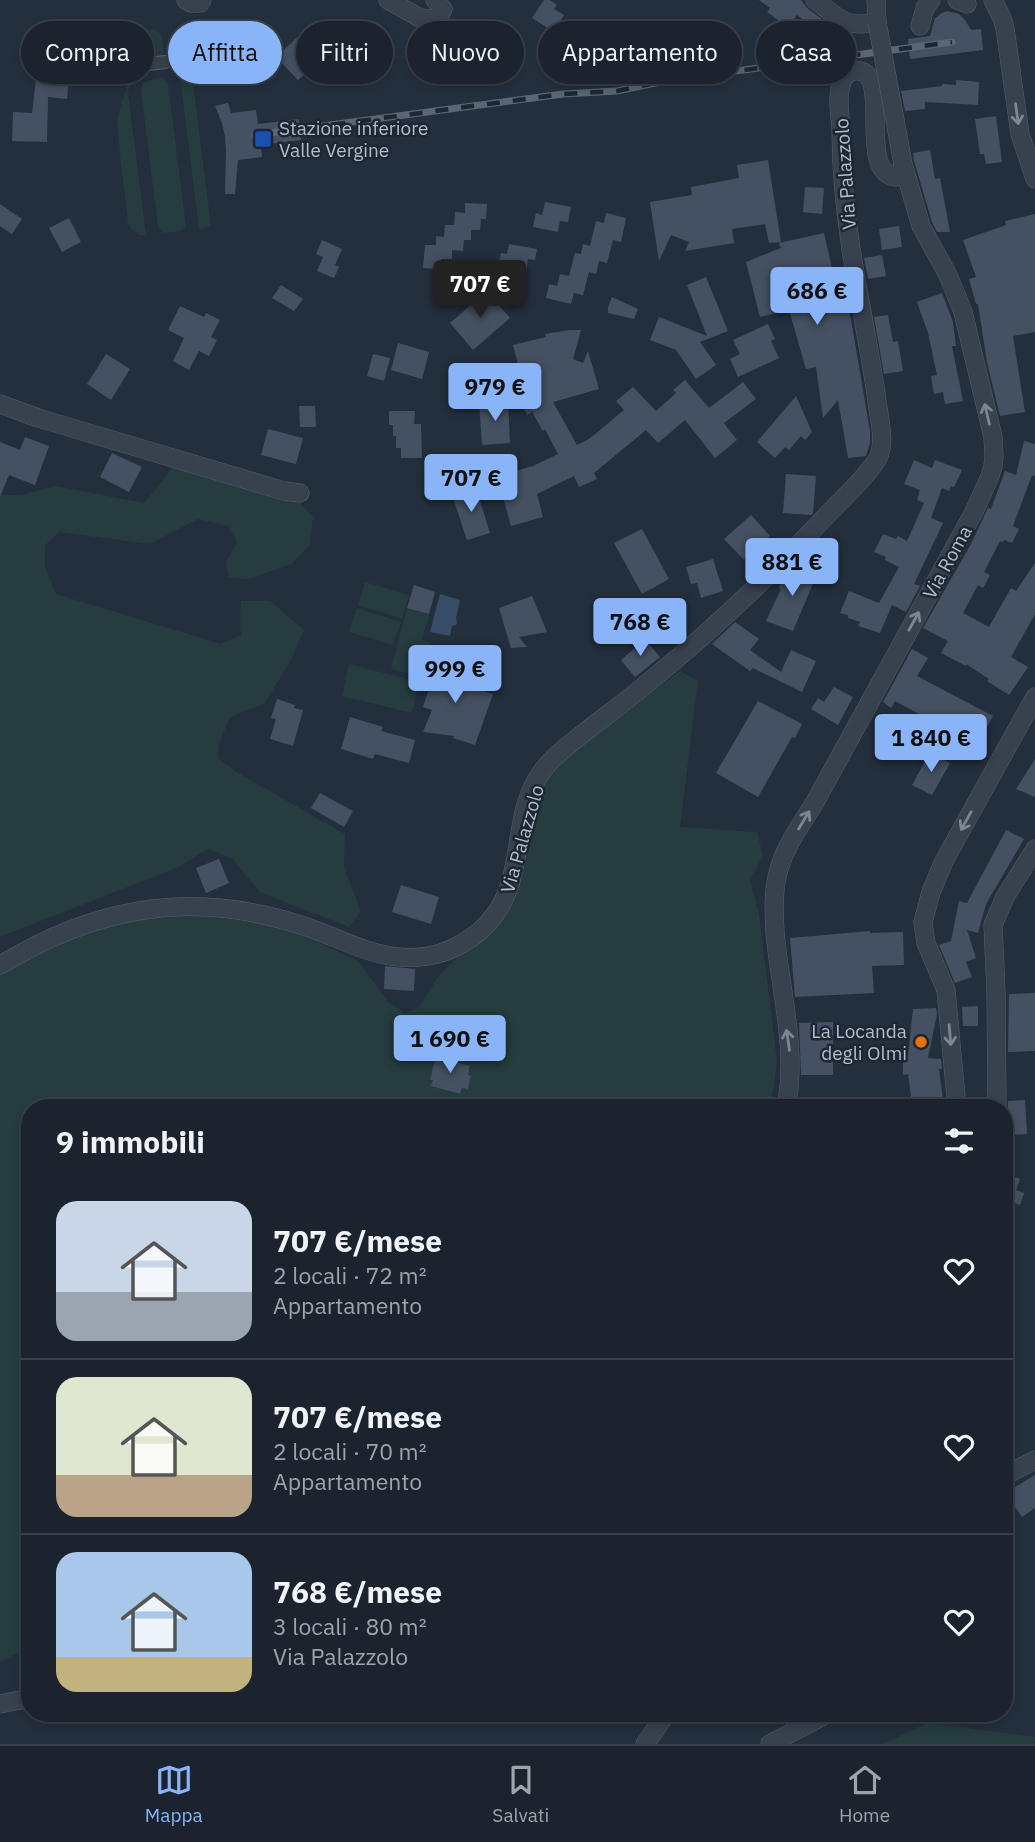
<!DOCTYPE html>
<html lang="it">
<meta charset="utf-8">
<style>
body{margin:0;font-family:"IBM Plex Sans",sans-serif;background:#242b36;color:#f1f3f6;height:100vh;display:flex;flex-direction:column;font-size:26px;white-space:nowrap}
*{box-sizing:border-box;margin:0}
p{font-size:23px;color:#a0a4aa}
.icon{flex:none;width:38px;height:38px;fill:none;stroke:currentColor;stroke-width:2;stroke-linecap:round;stroke-linejoin:round}
.map{position:relative;flex:1;overflow:hidden}
.panel{position:absolute;left:21px;top:1099px;width:992px;height:623px;display:flex;flex-direction:column;background:#1b232e;border-radius:28px;box-shadow:0 4px 10px #0003,0 0 0 2px #39404a}
.panel>*{flex:none}
.top-card{position:absolute;left:21px;top:21px;width:994px;height:63px;display:flex;gap:14px}
.price{position:absolute;translate:-50% -60px;padding:0 16px;border-radius:7px;background:#8ab4f8;color:#111;font-size:23px;line-height:46px;filter:drop-shadow(0 2px 4px #0008)}
.price::after{content:'';position:absolute;left:50%;top:42px;width:21px;height:16px;margin-left:-10px;background:inherit;clip-path:polygon(0 0,100% 0,50% 100%)}
.price.selected{background:#222;color:#fff}
ul{padding:0;list-style:none}
li{display:flex;align-items:center;gap:21px;height:175px;padding:0 35px}
li+li{border-top:2px solid #39404a}
li span{display:grid;place-items:center;flex:none;width:196px;height:140px;border-radius:21px;color:#555}
li>.icon{margin-inline-start:auto}
span .icon{width:84px;height:84px;fill:#fffc;stroke-width:1}
li b{font-size:30px}
h2{display:flex;justify-content:space-between;align-items:center;height:84px;padding:0 35px;font-size:30px}
.chip{padding:0 24px;border-radius:32px;background:#1b232e;box-shadow:0 4px 10px #0003,0 0 0 2px #39404a;font-size:24px;line-height:63px}
.chip.selected{background:#8ab4f8;color:#111}
.tabs{display:flex;justify-content:space-around;align-items:center;height:98px;border-top:2px solid #39404a;background:#1b232e;font-size:19px;color:#a0a4aa}
.tabs a{display:grid;justify-items:center;gap:4px}
.tabs .selected{color:#8ab4f8}
.map>svg:first-child{display:block}
.green{fill:#263c3f;fill-rule:evenodd}
.water{fill:#394c67}
.building{fill:#455162}
.lines{fill:none;stroke-linecap:round;stroke-linejoin:round}
.pedestrian-casing{stroke:#565f6c;stroke-width:14}
.minor-casing{stroke:#565f6c;stroke-width:19}
.pedestrian{stroke:#38414e;stroke-width:12}
.minor{stroke:#38414e;stroke-width:18}
.rail-casing{stroke:#5a6575;stroke-width:7}
.rail{stroke:#1d2633;stroke-width:4.5;stroke-dasharray:13;stroke-linecap:butt}
.minor-bridge-casing{stroke:#565f6c;stroke-width:19;stroke-linecap:butt}
.minor-bridge{stroke:#38414e;stroke-width:18}
.oneway{stroke:#7c8592}
.transit-dot{fill:#1a4fb4;stroke:#1d2633;stroke-width:2.5}
.food-dot{fill:#e8710a;stroke:#1d2633;stroke-width:2.5}
.labels{text-anchor:middle;stroke-width:5;stroke-linejoin:round;paint-order:stroke}
.poi-label{font-size:19px;fill:#b4bcc9;stroke:#1d2633;text-anchor:start}
.street-label{font-size:19px;fill:#b4bcc9;stroke:#1d2633}
</style>
<div class="map">
<svg width="1035" height="1744" viewBox="0 0 1035 1744">
<rect width="100%" height="100%" fill="#242f3e"/>
<!-- green -->
<path class="green" d="M154 29 160 33 162 37 165 66C146 70 131 73 128 94L146 235H139L132 230 128 222 120 155 117 119 132 68 135 47 139 37 145 31Z
M192 75 211 226 199 229 180 77Z
M163 79 166 81 168 84 186 226 181 231 163 233 158 227 141 90C143 78 153 80 163 79Z
M174 466 295 497 313 517 310 545 292 564 248 579 229 577 226 562 237 542 228 526 198 519 150 544 59 532 45 545V567L56 594 221 644 241 635V601H270L304 630 290 662 264 704 230 717 219 744 218 758 235 771 345 834 344 868 361 911 349 927 260 892 232 858 208 849 176 868 0 937V495H21L56 486 144 503Z
M365 582 409 595 402 619 358 605Z
M357 608 401 622 393 645 349 632Z
M407 608 429 614 422 640 431 643 422 677 391 669Z
M349 664 419 682 412 713 342 696Z
M680 671 698 681 680 827 757 832 763 856 750 880 759 914 777 1061 772 1098 767 1108H30V1646L0 1662V973L93 927 192 911 264 921 314 940 358 961 389 1003 405 1013 418 1008 440 974 510 908 542 784 565 755ZM437 1057 470 1067 468 1075 471 1077 468 1089 462 1088 460 1094 432 1086 433 1080H431Z
M927 1723 1035 1737V1744H883Z"/>
<!-- water -->
<path class="water" d="M440 594 460 600 456 618 457 623 456 625 452 626 450 636 430 632Z"/>
<!-- building -->
<path class="building" d="M544 0H550L557 5 554 9 564 15 554 32 532 18Z
M759 0H801L808 9 836 29 830 38 797 15 788 27 767 12 770 8Z
M947 11 959 14 965 20 971 30 981 29 983 50 910 59 908 39 930 36 935 18 942 13Z
M51 31 79 41 70 69 67 99 48 97 47 142 12 141 13 112 32 113 37 70H39Z
M301 34 323 58 298 80 276 57Z
M956 80 979 82 978 105 925 102V109L905 111 901 91 942 86V84L956 85Z
M228 103 231 113 256 110 258 124 299 119 301 140 261 145 262 157 238 160 235 194H225L226 151 225 137 222 123 215 106Z
M996 116 1002 162 986 164 984 154H980L975 119Z
M930 150 935 179 940 178 950 232H937L932 222 914 161 913 153Z
M768 160 781 242 769 243 765 224 732 229 734 243 685 251 689 242 671 235 659 261 650 202 692 195 691 187 739 178 737 165Z
M805 187 824 188 822 214 803 212Z
M545 202 571 207 568 222 560 221 558 232 533 227 536 213 542 215Z
M465 203 487 204 486 219H481L480 230H471V240H464L463 251 452 250V259H441V269L423 268 425 245H436V236L444 237 445 225H454L455 212 465 213Z
M0 204 22 219 12 234 0 226Z
M606 213 626 218 621 242 613 240 607 263 599 261 596 274 589 272 583 295 574 293 571 304 546 298 549 284 557 286 560 274 569 276 575 253 581 254 583 244 590 246 596 221 604 223Z
M1035 214V332L1013 336 1025 412 1000 416 987 362 978 304H976L969 279 976 277 963 240 1006 225 1005 221Z
M69 218 81 242 62 252 49 228Z
M899 226 902 247 882 250 879 229Z
M824 233 836 286 845 284 870 431V443L866 456 848 458 838 400 823 418 816 367 806 369 789 310 760 317 746 262 781 248 779 243Z
M322 240 342 249 335 265 339 267 334 278 317 271 323 257 316 254Z
M509 244 537 249 535 260 528 259 526 273 498 268 501 253 507 254Z
M882 255 886 276 868 279 864 258Z
M706 277 728 331 700 342 716 365 696 379 676 350 650 340 659 317 707 336 687 285Z
M281 285 303 299 294 311 272 298Z
M487 291 510 318 473 350 450 323Z
M942 293 953 322 956 346H952L963 401 945 404 943 392 934 394 931 376 937 375 928 333 917 302Z
M612 297 638 309 634 319 608 313V307Z
M180 306 204 317 206 313 220 320 211 337 217 340 209 356 199 351 189 370 173 361 184 338 168 330Z
M888 315 893 342 898 341 903 371 884 374 874 317Z
M768 324 775 339 771 341 779 358 738 377 730 359 740 354 733 340Z
M569 330H581L573 359 583 363 588 351 599 389 553 402 577 445 589 439 624 410 616 401 633 387 656 411 676 393 673 390 685 380 709 408 743 382 756 399 724 423 737 440 715 458 685 420 658 443 646 430 594 473 597 479 579 487 574 476 537 494 543 517 511 526 497 476 533 466 558 454 545 429 543 431 532 412 527 415 512 384 522 379 513 345 546 337 545 334Z
M398 343 429 352 422 379 391 370Z
M106 354 130 369 111 400 87 384Z
M373 354 390 358 384 381 367 376Z
M796 396 812 432 805 440 801 436 789 450 785 447 775 458 757 442Z
M508 401 510 443 482 445 479 402Z
M299 406H315L316 427H300Z
M389 411H415L414 424H421L422 458H401V448H396V436H393V425H389Z
M268 429 303 438 296 464 261 455Z
M25 437 49 446 35 485 9 475 0 497V442L20 450Z
M1024 441 1035 444V476L1032 475 1013 526 1019 529 1012 543 1004 540 1003 542 1000 541 984 572 990 575 983 588 978 585 963 613 989 627 1011 588 1016 591 1035 563V614L1011 657 1028 667 1009 695 987 681 989 679 966 664V666L941 653 948 641 923 628 971 544 988 508 991 509 1005 471 1016 475Z
M112 453 142 467 129 492 100 477Z
M914 460 932 468 935 460 962 470 954 487 951 486 949 491 942 488 931 518 943 523 914 584 920 586 906 612 892 605 880 633 858 626 860 622 848 618V615L840 613 849 591 879 603 899 567 885 560 886 557 874 552 883 534 896 539 898 536 907 541 924 503 917 500 920 490 904 484Z
M786 474 816 476 813 513 811 515 783 513Z
M476 488 490 533 467 540 452 495Z
M751 515 770 536 744 560 724 539Z
M642 529 669 579 642 594 614 543Z
M713 559 723 591 701 598 697 583 691 584 686 567Z
M795 564 817 574 793 631 766 621 781 589 779 588 784 575H788Z
M414 585 435 592 429 614 407 608Z
M532 596 547 632 519 637 527 647 511 648 499 608Z
M735 622 759 639 750 650 781 672 791 650 816 661 802 692 753 668 750 671 712 644Z
M645 639 660 657 635 677 621 660Z
M912 649 928 658 917 676 993 716 977 746 895 701 891 708 883 702Z
M439 659 463 665 458 683 493 694 475 745 453 738 454 736 423 732 432 710 423 707Z
M834 687 853 697 838 725 811 709 818 698 824 702Z
M277 699 295 705 294 708 303 710 293 746 270 739 276 719 271 718Z
M758 701 802 724 795 738 792 737 758 797 716 773Z
M350 717 383 727 381 731 415 740 409 763 375 754 373 759 341 749Z
M930 752 950 763 932 795 912 785Z
M1035 759V797L1016 789Z
M320 793 353 811 344 827 311 808Z
M1006 830 1024 839 986 904 978 933 967 930 976 958 966 962 972 977 955 983 939 945 951 941 959 901 967 903Z
M219 859 229 883 206 893 196 868Z
M401 885 439 897 431 924 392 912Z
M870 931V933L903 932 904 965 872 966 874 993 795 997 790 938Z
M385 966 415 969 414 991 384 989Z
M1035 993V1051L1008 1052 1009 994Z
M978 1006V1026H963L962 1007Z
M936 1008 937 1014 928 1058 941 1059 942 1069H939L943 1100 912 1103 908 1074 903 1075V1057L908 1056 913 1009Z
M833 1022V1075H801L799 1023Z
M436 1056 470 1066 468 1075 471 1076 468 1089 462 1088 460 1094 431 1086 433 1080H430Z
M1025 1100 1027 1134 1006 1135 1005 1115 1008 1109V1101Z
M1004 1173 1020 1179 1016 1190 1024 1193 1020 1205 1012 1202 1007 1218H1004Z
M1035 1475V1508L1022 1517 1005 1493Z"/>
<g class="lines">
<defs>
<path id="pedestrian" d="M133 66 165 62"/>
<path id="minor" d="M186 0 191 3H200L202 0
M388 0 420 18 438 19 443 9 435 0
M815 0C839 18 845 29 877 22L876 0
M957 0 967 4
M993 0 1002 18 1005 28 1020 134 1035 179
M920 26 925 8 931 0
M0 404 38 418 284 491 300 493
M0 965C18 955 37 944 56 936 141 899 220 898 307 927 347 941 383 964 428 956 447 953 464 944 479 932 533 885 505 820 543 770 554 755 571 743 585 732 605 716 625 702 644 686 709 633 771 575 828 514 845 496 865 479 878 458 886 441 879 419 877 401 870 350 859 300 851 249 845 210 841 168 841 128 840 114 836 93 843 80 846 74 853 70 860 71 891 76 857 173 896 177L901 172 903 164
M786 1108C798 1050 780 990 775 932 774 912 773 892 778 873 784 847 802 824 815 802L974 512 990 476 993 466 994 456 993 437 963 312 948 275 921 226 903 164
M957 1108 946 990 926 943 923 922 931 892 944 861 1035 697
M997 1108 996 992 993 925 1005 897 1035 849
M1004 1476 1035 1460
M0 1704 30 1698
M645 1744 667 1713
M770 1744 829 1713"/>
</defs>
<!-- pedestrian casing -->
<use href="#pedestrian" class="pedestrian-casing"/>
<!-- minor casing -->
<use href="#minor" class="minor-casing"/>
<!-- pedestrian -->
<use href="#pedestrian" class="pedestrian"/>
<!-- minor -->
<use href="#minor" class="minor"/>
<defs>
<path id="rail" d="M255 135 563 94 617 91 670 80 952 42"/>
</defs>
<!-- rail casing -->
<use href="#rail" class="rail-casing"/>
<!-- rail -->
<use href="#rail" class="rail"/>
<defs>
<path id="minor-bridge" d="M877 22 903 164"/>
</defs>
<!-- minor-bridge casing -->
<use href="#minor-bridge" class="minor-bridge-casing"/>
<!-- minor-bridge -->
<use href="#minor-bridge" class="minor-bridge"/>
</g>
<!-- one-way arrows -->
<defs><path id="oneway-shaft" d="M-6 0H5M1.5-3L5.5 0L1.5 3" fill="none" stroke-width="1.6" stroke-linecap="round" stroke-linejoin="round" transform="scale(1.75)"/></defs>
<g class="oneway">
<use href="#oneway-shaft" transform="translate(1017 114) rotate(82)"/>
<use href="#oneway-shaft" transform="translate(987 414) rotate(-103)"/>
<use href="#oneway-shaft" transform="translate(914 621) rotate(-61)"/>
<use href="#oneway-shaft" transform="translate(804 820) rotate(-59)"/>
<use href="#oneway-shaft" transform="translate(966 821) rotate(119)"/>
<use href="#oneway-shaft" transform="translate(950 1035) rotate(85)"/>
<use href="#oneway-shaft" transform="translate(788 1040) rotate(-98)"/>
</g>
<!-- markers -->
<rect class="transit-dot" x="254" y="130" width="18" height="18" rx="3.5"/>
<circle class="food-dot" cx="921" cy="1042" r="7"/>
<g class="labels">
<!-- poi labels -->
<g class="poi-label">
<text x="279" y="135">Stazione inferiore<tspan x="279" dy="22">Valle Vergine</tspan></text>
<text x="907" y="1038" text-anchor="end">La Locanda<tspan x="907" dy="22">degli Olmi</tspan></text>
</g>
<!-- street labels -->
<g class="street-label">
<text transform="translate(845 174) rotate(-94)" y="7">Via Palazzolo</text>
<text transform="translate(947 562) rotate(-61)" y="7">Via Roma</text>
<text transform="translate(522 839) rotate(-74)" y="7">Via Palazzolo</text>
</g>
</g>
</svg>
<b class="price selected" style="left:480px;top:320px">707 €</b>
<b class="price" style="left:817px;top:327px">686 €</b>
<b class="price" style="left:495px;top:423px">979 €</b>
<b class="price" style="left:471px;top:514px">707 €</b>
<b class="price" style="left:792px;top:598px">881 €</b>
<b class="price" style="left:640px;top:658px">768 €</b>
<b class="price" style="left:455px;top:705px">999 €</b>
<b class="price" style="left:931px;top:774px">1 840 €</b>
<b class="price" style="left:450px;top:1075px">1 690 €</b>
<div class="top-card">
<a class="chip">Compra</a>
<a class="chip selected">Affitta</a>
<a class="chip">Filtri</a>
<a class="chip">Nuovo</a>
<a class="chip">Appartamento</a>
<a class="chip">Casa</a>
</div>
<section class="panel">
<h2>9 immobili<svg class="icon" aria-label="filters" viewBox="0 0 24 24"><path d="M4 7h16M4 17h16"/><circle cx="9" cy="7" r="2"/><circle cx="15" cy="17" r="2"/></svg></h2>
<ul>
<li><span style="background:linear-gradient(#c9d6e8 65%,#9aa5b1 0)"><svg class="icon" aria-label="home" viewBox="0 0 24 24"><path d="M3 11l9-7 9 7M6 9v11h12V9"/></svg></span><div><b>707 €/mese</b><p>2 locali · 72 m²</p><p>Appartamento</p></div><svg class="icon" aria-label="heart" viewBox="0 0 24 24"><path d="M12 20l-8-8c-3-5 5-10 8-4 3-6 11-1 8 4z"/></svg></li>
<li><span style="background:linear-gradient(#dfe7d0 70%,#b9a48a 0)"><svg class="icon" aria-label="home" viewBox="0 0 24 24"><path d="M3 11l9-7 9 7M6 9v11h12V9"/></svg></span><div><b>707 €/mese</b><p>2 locali · 70 m²</p><p>Appartamento</p></div><svg class="icon" aria-label="heart" viewBox="0 0 24 24"><path d="M12 20l-8-8c-3-5 5-10 8-4 3-6 11-1 8 4z"/></svg></li>
<li><span style="background:linear-gradient(#a9c7e8 75%,#c2b280 0)"><svg class="icon" aria-label="home" viewBox="0 0 24 24"><path d="M3 11l9-7 9 7M6 9v11h12V9"/></svg></span><div><b>768 €/mese</b><p>3 locali · 80 m²</p><p>Via Palazzolo</p></div><svg class="icon" aria-label="heart" viewBox="0 0 24 24"><path d="M12 20l-8-8c-3-5 5-10 8-4 3-6 11-1 8 4z"/></svg></li>
</ul>
</section>
</div>
<nav class="tabs">
<a class="selected"><svg class="icon" aria-label="map" viewBox="0 0 24 24"><path d="M3 6l6-2 6 2 6-2v14l-6 2-6-2-6 2zM9 4v14M15 6v14"/></svg>Mappa</a>
<a><svg class="icon" aria-label="saved" viewBox="0 0 24 24"><path d="M7 4h10v16l-5-4-5 4z"/></svg>Salvati</a>
<a><svg class="icon" aria-label="home" viewBox="0 0 24 24"><path d="M3 11l9-7 9 7M6 9v11h12V9"/></svg>Home</a>
</nav>
